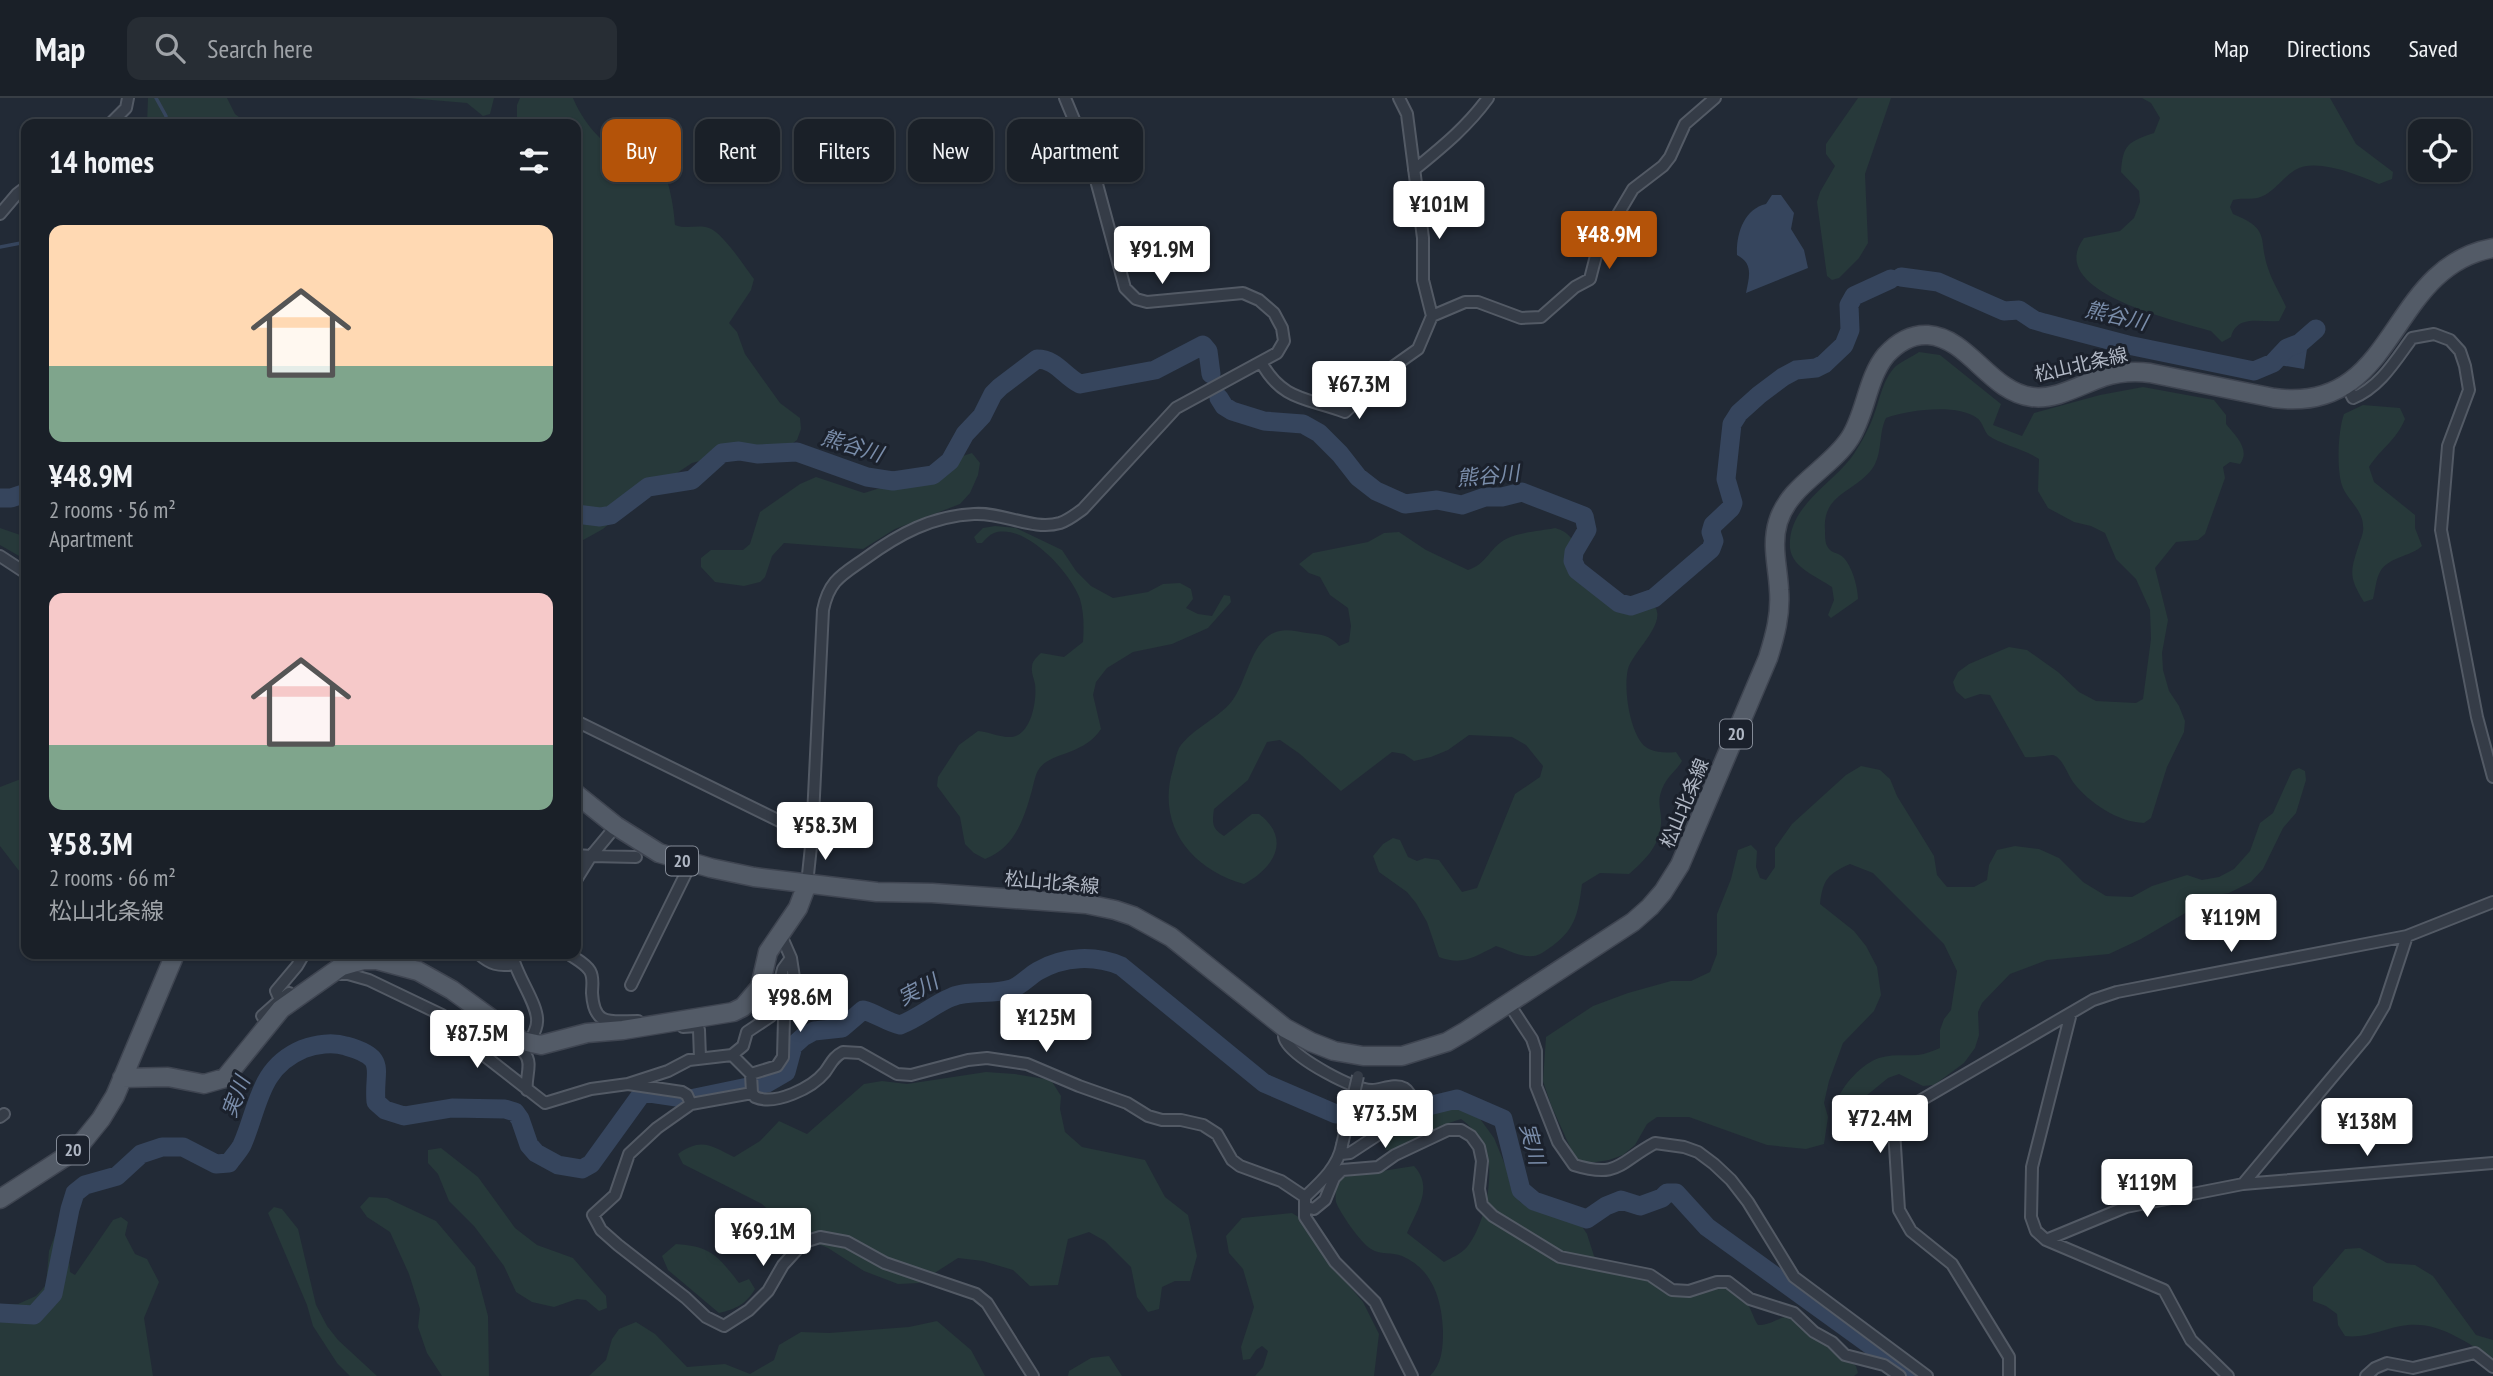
<!DOCTYPE html>
<meta charset="utf-8">
<style>
body{margin:0;font-family:"PT Sans Narrow","Noto Sans JP",sans-serif;background:#272d34;color:#f1f3f6;height:100vh;display:flex;flex-direction:column;font-size:26px;white-space:nowrap}
*{box-sizing:border-box;margin:0}
p{font-size:23px;color:#9fa3a8}
.icon{flex:none;width:38px;height:38px;fill:none;stroke:currentColor;stroke-width:2;stroke-linecap:round;stroke-linejoin:round}
.map{position:relative;flex:1;overflow:hidden}
.sheet{position:absolute;left:21px;top:21px;width:560px;height:840px;display:flex;flex-direction:column;background:#1a2028;border-radius:14px;box-shadow:0 2px 5px #0004,0 0 0 2px #383e45}
.sheet>*{flex:none}
.hud{position:absolute;left:602px;top:21px;width:665px;height:63px;display:flex;gap:14px}
.controls{position:absolute;left:2408px;top:21px;display:grid;gap:14px}
.controls a{display:grid;place-items:center;width:63px;height:63px;border-radius:14px;background:#1a2028;box-shadow:0 2px 5px #0004,0 0 0 2px #383e45;font-size:35px}
.price{position:absolute;translate:-50% -60px;padding:0 16px;border-radius:7px;background:#fff;color:#222;font-size:23px;line-height:46px;filter:drop-shadow(0 2px 4px #0008)}
.price::after{content:'';position:absolute;left:50%;top:42px;width:21px;height:16px;margin-left:-10px;background:inherit;clip-path:polygon(0 0,100% 0,50% 100%)}
.price.active{background:#b45309;color:#fff}
ul{padding:0;list-style:none}
li{display:grid;align-content:center;gap:14px;height:371px;padding:0 28px}
li span{display:grid;place-items:center;height:217px;border-radius:14px;color:#555}
li>.icon{margin-inline-start:auto}
span .icon{width:126px;height:126px;fill:#fffc;stroke-width:1}
li b{font-size:30px}
h2{display:flex;justify-content:space-between;align-items:center;height:84px;padding:0 28px;font-size:30px}
.pill{padding:0 24px;border-radius:14px;background:#1a2028;box-shadow:0 2px 5px #0004,0 0 0 2px #383e45;font-size:24px;line-height:63px}
.pill.active{background:#b45309;color:#fff}
header{display:flex;align-items:center;gap:42px;box-sizing:border-box;height:98px;padding:0 35px;background:#1a2028;border-bottom:2px solid #383e45}
header strong{font-size:33px}
nav{display:flex;gap:38px;margin-inline-start:auto;font-size:24px}
.search{width:490px;height:63px;background:#272d34;display:flex;align-items:center;gap:18px;box-sizing:border-box;padding:0 24px;border-radius:14px;color:#9fa3a8;font-size:26px}
.map>svg:first-child{display:block}
.green{fill:#27393a}
.water{fill:#36455d}
.lines{fill:none;stroke-linecap:round;stroke-linejoin:round}
.stream{stroke:#36455d;stroke-width:3.5}
.river{stroke:#36455d;stroke-width:19}
.street-casing{stroke:#535a65;stroke-width:14}
.primary-casing{stroke:#3f4551;stroke-width:21}
.street{stroke:#353c47;stroke-width:10}
.primary{stroke:#535b67;stroke-width:18}
.street-bridge-casing{stroke:#535a65;stroke-width:14;stroke-linecap:butt}
.street-bridge{stroke:#353c47;stroke-width:10}
.labels{text-anchor:middle;stroke-width:6;stroke-linejoin:round;paint-order:stroke}
.shield{fill:#1b212c;stroke:#838a96;stroke-width:2}
.shield-label{font-size:18px;font-weight:bold;fill:#b0b7c4}
.street-label{font-size:19px;fill:#b0b7c4;stroke:#1b212c}
.water-label{font-size:21px;font-style:italic;fill:#7a8daa;stroke:#1b212c}
</style>
<header>
<strong>Map</strong>
<div class="search"><svg class="icon" aria-label="search" viewBox="0 0 24 24"><circle cx="10" cy="10" r="6"/><path d="M15 15l6 6"/></svg>Search here</div>
<nav><a>Map</a><a>Directions</a><a>Saved</a></nav>
</header>
<div class="map">
<svg width="2493" height="1278" viewBox="0 0 2493 1278">
<rect width="100%" height="100%" fill="#222a36"/>
<!-- green -->
<path class="green" d="M148 0H227L235 16 248 26H147Z
M408 0H494L490 16 483 18 467 5Z
M520 0H573C581 20 602 50 625 54 636 56 647 48 656 59 668 73 674 109 675 127 687 132 697 126 709 130 723 135 744 168 754 181L751 192 729 225 737 234 745 256 762 280 780 305 800 320 801 331 797 342 785 351 732 354 692 365 674 377 655 386 603 431 576 446V26H517V7Z
M1858 0H1891L1865 76 1868 145 1859 160 1839 180 1832 182 1827 178 1817 104 1820 94 1835 68 1826 56V46Z
M2142 0H2330L2356 46 2393 74 2392 81 2379 86C2359 77 2315 59 2295 72 2284 79 2276 91 2265 97 2255 103 2244 99 2233 102L2230 109 2233 116C2273 132 2257 142 2269 173 2273 185 2281 197 2286 209L2279 223C2261 225 2237 216 2231 239L2222 244 2211 233C2179 223 2043 194 2084 140L2120 133 2134 120 2140 104 2139 93 2121 74C2123 46 2128 44 2154 35L2160 20 2151 5Z
M1919 254 1940 257 2001 306 1993 327 2022 338 2034 315 2100 297 2143 289 2214 302 2226 317V326C2235 337 2251 352 2240 366L2230 364 2223 369 2225 380 2205 436 2198 442 2176 444 2155 470 2168 522 2162 555 2163 572 2169 593 2179 608 2185 623 2184 634 2167 669 2151 720 2144 725C2118 724 2089 705 2073 684 2068 677 2062 659 2053 657 2050 657 2032 660 2025 659L1990 597 1980 596 1965 601 1956 593 1953 584 1958 574 1969 566 2009 549 2027 552 2058 574 2079 594 2096 603 2136 605 2143 601 2151 541 2150 512 2136 481 2116 461 2105 435 2091 428 2074 424 2048 410 2038 393 2039 361C2024 351 2000 346 1989 338 1984 334 1983 324 1977 320 1957 305 1907 312 1886 320 1878 336 1883 356 1872 371 1855 394 1822 396 1825 432 1825 437 1825 444 1827 448 1831 455 1835 454 1840 457 1851 463 1858 489 1858 501L1831 520 1828 517 1834 502 1832 489C1818 479 1792 470 1790 450 1787 410 1829 388 1851 360 1859 349 1867 334 1872 322 1879 306 1882 281 1896 268 1902 263 1912 259 1919 254Z
M2363 307 2400 310 2405 321C2396 343 2381 350 2369 369L2374 384 2415 417V430L2422 448C2410 459 2388 459 2380 474 2376 481 2375 493 2373 501L2364 504C2347 477 2351 472 2360 443 2362 438 2364 433 2363 428 2363 413 2349 403 2343 390 2336 374 2338 332 2344 316Z
M972 355 980 365 978 377 970 395 960 406 895 431 863 451 784 445 772 458 765 479 760 484 744 488 715 484 701 469V460L711 452H743L750 446 760 414 800 386 816 379 864 395 942 371 960 359Z
M995 428 1016 430 1062 452 1076 473 1091 488 1113 500 1148 494 1163 486 1180 485 1191 491 1193 501 1186 510 1198 516 1212 518 1224 497 1230 498 1231 504 1208 530 1172 546 1133 554 1107 570 1096 584 1093 597 1101 631C1083 658 1050 654 1039 671 1035 677 1034 685 1032 692 1024 721 1015 749 985 761L974 755 965 746 960 719 937 688 938 679 959 647 978 633C989 634 1002 640 1012 639 1032 636 1037 601 1035 586 1034 580 1031 575 1032 569 1032 563 1036 560 1041 555L1064 559 1083 544C1084 529 1084 515 1080 501 1071 475 1025 424 994 435 989 437 986 441 982 445H977L974 439 983 430Z
M0 430 26 439V462L0 447Z
M1555 430C1585 437 1579 478 1602 496 1614 505 1637 505 1652 505 1654 508 1657 511 1657 514 1661 530 1632 556 1628 571 1623 590 1630 642 1649 651 1658 655 1667 655 1676 654L1682 663C1675 675 1667 677 1661 694 1657 706 1662 714 1661 726 1659 749 1645 762 1629 776L1600 775 1582 786C1578 817 1575 833 1548 851 1541 856 1536 859 1528 858 1518 858 1506 851 1496 848 1474 859 1463 868 1439 859L1427 824 1416 805 1407 794 1379 774 1373 758 1383 746 1393 740 1400 742 1408 759 1417 763 1425 760 1439 762 1462 794 1477 790 1515 696 1540 679 1543 668 1526 647 1512 639 1469 637 1448 652 1431 659 1414 663 1404 656 1392 654 1341 693 1300 656 1280 642 1267 644 1248 682 1214 711C1212 726 1212 730 1224 738L1252 716H1259C1292 741 1274 770 1244 786 1190 771 1156 726 1173 671 1175 664 1176 656 1179 650 1192 630 1222 619 1234 600 1248 580 1252 538 1280 533 1288 531 1299 534 1307 535 1320 536 1330 537 1339 548L1349 544 1351 528 1348 510 1330 497 1320 479 1309 475 1299 466 1313 455 1368 444 1384 435 1399 434 1426 452 1468 472C1487 466 1489 450 1506 441 1519 434 1541 433 1555 430Z
M1861 668 1880 672 1890 681 1897 698 1934 758 1937 777 1947 789H1974L1987 782 1989 767 1997 752 2015 748 2039 751 2059 760 2083 784 2106 798 2132 799 2152 788 2187 777 2202 782 2219 779 2234 771 2250 753 2260 725 2273 715 2292 673 2299 670 2305 673 2306 682 2296 715 2283 730 2263 771 2251 784 2229 795 2216 797 2141 841 2109 856 2047 862 2010 876 1982 905 1978 914 1979 937 1975 950 1964 965 1934 987 1923 988 1899 976 1888 980 1850 1011 1842 1012 1837 1003C1843 986 1862 966 1879 960 1892 956 1905 958 1918 957 1925 956 1933 953 1940 950V932L1944 921 1951 912 1957 873 1944 846 1873 775 1850 766C1828 776 1823 781 1820 806L1854 833 1866 848 1877 869 1881 897 1874 913 1843 945 1829 983 1824 1005 1828 1019 1824 1046 1806 1051 1767 1047 1689 1019H1657L1647 1026 1635 1047 1623 1057 1609 1062 1589 1065 1575 1060 1551 1007 1543 983 1546 939 1593 908 1628 895 1671 883H1691L1710 874 1717 856V816L1731 781 1738 752 1751 747 1757 753 1756 769 1760 780 1766 782 1775 769V750L1792 726 1846 677Z
M26 679V782L0 748V689Z
M986 974 1015 976 1051 982 1061 998 1060 1011 1065 1034 1082 1049 1145 1062 1165 1099 1188 1117 1197 1158 1190 1183H1175L1162 1189 1159 1211 1148 1214 1137 1199 1131 1169 1105 1143 1089 1134 1068 1141 1058 1187 1030 1188 1013 1172 983 1163 958 1160 919 1185 898 1186 864 1173 828 1150 793 1136 762 1106 683 1066 678 1056C702 1039 711 1048 734 1059L760 1043 779 1023 807 1036 864 986 882 983 907 986Z
M1460 1008 1478 1018 1494 1040 1506 1069 1511 1090 1520 1104 1581 1127 1587 1136 1594 1158 1617 1174 1648 1181 1671 1197C1699 1191 1723 1178 1745 1202 1751 1209 1753 1220 1758 1227 1772 1227 1779 1218 1793 1218L1856 1268 1858 1275 1854 1278H1430C1442 1266 1443 1250 1443 1233 1442 1203 1433 1171 1402 1158 1392 1154 1379 1157 1371 1151 1360 1144 1340 1115 1336 1104 1335 1099 1336 1092 1336 1087L1344 1079 1414 1068C1434 1090 1417 1111 1407 1135L1444 1164C1451 1160 1461 1156 1467 1149 1483 1129 1491 1092 1489 1066 1488 1050 1474 1030 1461 1021L1446 1026 1392 1053 1386 1052 1385 1046C1408 1027 1430 1011 1460 1008Z
M441 1050 478 1079 515 1130 537 1147 573 1160 606 1198 607 1210 599 1213 586 1202 577 1201 554 1209 532 1204 516 1194 504 1168 474 1128 449 1103 438 1076 428 1065V1052Z
M369 1099 387 1100 436 1123 475 1169 488 1218 489 1278H442L427 1255 418 1229 420 1211 409 1176 390 1134 367 1119 360 1109Z
M274 1109 282 1111 298 1131 316 1207 327 1228 338 1242 377 1278H350L337 1265 313 1228 307 1207 268 1115Z
M1292 1115 1300 1120 1333 1169 1363 1204 1379 1236 1374 1278H1255L1263 1269 1268 1253 1262 1248 1256 1252 1250 1261 1243 1262 1241 1249 1254 1209 1243 1171 1229 1155 1226 1138 1242 1120Z
M63 1116 76 1118 68 1146 70 1174 75 1177 113 1122 121 1119 128 1124 125 1137 135 1156 147 1161 159 1184 144 1220 153 1278H0V1207L18 1206 36 1198 46 1187 49 1153Z
M676 1146C711 1148 719 1159 739 1185L749 1181 755 1191C746 1206 736 1211 719 1215L668 1172 662 1158Z
M2360 1150 2387 1165 2415 1167 2433 1178 2476 1237 2493 1242V1260C2466 1245 2441 1224 2408 1227 2386 1229 2367 1241 2345 1238L2338 1227 2337 1216 2326 1208 2313 1203V1189L2345 1151Z
M937 1223 971 1252 985 1278H589L606 1262 612 1241 619 1231 636 1224 655 1236 687 1269 725 1266 750 1276 774 1262 779 1247 801 1234 829 1235 909 1229Z
M1109 1258 1122 1278H1068L1069 1273 1091 1260Z"/>
<!-- water -->
<path class="water" d="M1772 97H1781L1794 115 1791 131 1804 152 1808 170 1746 195C1749 179 1754 166 1737 157 1736 136 1744 111 1766 106Z
M2298 249 2307 251 2304 271 2279 267 2285 258Z"/>
<g class="lines">
<!-- stream -->
<path class="stream" d="M156 0 166 18 165 26
M0 149 26 144"/>
<!-- river -->
<path class="river" d="M1901 179 1938 184 2004 213 2019 212 2034 222 2044 225 2128 247 2254 273 2273 265 2287 250 2300 245 2316 231
M1219 300 1224 308 1232 313 1264 323 1303 326 1319 335 1340 356 1358 379 1376 393 1405 406 1437 402 1462 407 1485 399H1502L1522 394 1584 418 1587 432 1574 454 1573 463 1577 472 1619 505 1631 508 1654 500 1711 451 1714 443 1711 434 1713 427 1731 410 1733 405 1726 381 1732 326 1739 315 1759 297 1783 279 1796 272 1816 270 1824 266 1844 247 1850 232 1849 207 1854 198 1891 181
M0 400H11L26 395
M576 416 600 419 611 417 648 389 692 382 722 355 739 353 757 356 797 354 867 379 893 383 933 377 950 363 965 336 982 318 993 296 1000 289 1037 261C1056 261 1064 278 1080 286L1155 272 1203 247 1208 253 1211 276
M0 1215 34 1217 53 1196 70 1111 75 1095 85 1087 117 1078 141 1056 162 1049H183L216 1066 229 1065C233 1059 239 1053 242 1047 259 1009 258 970 303 951 316 946 333 944 346 948 389 960 373 971 376 1004L385 1012 404 1018 452 1010 505 1011 515 1014 520 1021 529 1047 536 1055 558 1067 582 1071 591 1066 643 994 690 1001 767 985 786 974 793 948 803 939 814 933 842 930 863 912C877 916 887 924 900 927 919 920 934 906 952 899 968 892 993 897 1011 891 1021 888 1029 878 1038 873 1064 858 1095 857 1121 868L1264 985 1336 1016 1390 1007 1424 1009 1457 1001 1503 1021 1521 1092 1534 1103 1587 1121 1606 1108 1621 1102 1640 1108 1662 1100 1667 1095H1676L1707 1129 1909 1275"/>
<defs>
<path id="street" d="M110 26 126 10 128 0
M1414 72C1442 49 1467 29 1488 0
M0 116 17 96 26 89
M1432 218 1465 204H1478L1521 220 1541 219 1575 189 1590 181 1598 150 1633 91 1663 68 1670 59 1685 26 1715 0
M1261 264C1282 303 1308 300 1345 314L1394 268 1418 251 1432 218 1423 182V140L1407 16 1399 0
M2347 288 2353 300C2380 289 2395 263 2412 240L2434 236 2450 242 2460 253 2465 268 2469 292 2448 348 2441 432 2477 619 2493 679
M0 458 26 475
M576 623 812 739
M576 757 591 758 616 728
M576 782 591 758 636 759
M807 786 812 739 823 512C829 482 842 477 866 460 899 436 932 418 974 416 1003 414 1033 433 1060 425 1069 422 1076 416 1083 411L1176 310 1277 255 1284 243 1282 230 1274 215 1259 202 1243 195 1147 204 1136 201 1125 190 1090 60 1065 0
M396 856 413 861
M479 856C490 866 499 869 514 866
M512 856C515 876 539 907 537 924 537 931 532 939 529 945
M569 856C576 861 586 866 590 873 594 880 592 887 592 895 594 929 610 923 638 923
M334 876H348L369 882 442 917 462 935 472 948 545 1005 591 991 628 986 668 973 689 962 732 957 743 948 747 934 771 918 783 871 791 860 780 835
M631 887 691 765
M289 895 280 902 276 893 297 868 304 856
M1509 906 1532 941 1536 953V988L1558 1044 1574 1067C1619 1081 1619 1064 1655 1045L1684 1049 1698 1054 1714 1066 1731 1082 1748 1104 1794 1179 1927 1278
M2071 915 2032 1069 2031 1119 2036 1133 2046 1142 2164 1192 2191 1242 2228 1278
M262 918 280 902
M683 929 697 928 699 932 700 960
M1285 930C1283 936 1283 940 1287 945 1299 962 1351 991 1372 992 1381 992 1395 985 1404 990 1415 997 1410 1011 1405 1019L1350 1055 1341 1056
M512 942C516 947 521 951 525 956 533 965 525 980 527 992
M732 957 751 976 752 995 755 999C775 1008 812 990 825 974 831 966 833 959 843 954L860 955 897 976 911 977 968 962 987 960 1027 966 1079 988 1127 1005 1148 1018 1162 1022H1181L1203 1027 1217 1036 1232 1062 1240 1068 1281 1083 1305 1099
M751 976 777 968 783 959 784 920 795 886 791 860
M628 986 682 994 687 997 691 1006 657 1030 629 1056 615 1097 593 1117 601 1132 618 1147 686 1200 706 1219 724 1228 749 1212 768 1193 783 1167 804 1144 820 1139 847 1144 885 1165 976 1196 987 1205 1033 1278
M691 1006 752 995
M0 1019 4 1016
M1342 1047C1338 1069 1321 1084 1305 1099V1119L1335 1164 1375 1204 1412 1278
M2243 1086 2365 940 2384 908 2407 838
M1306 1109 1314 1111 1325 1102 1334 1080 1342 1072 1378 1069 1395 1057 1448 1032H1461L1471 1038 1479 1049 1482 1063 1479 1091 1482 1107 1493 1118 1560 1159 1650 1177 1672 1192 1689 1193 1717 1184H1728L1750 1201 1794 1215 1814 1234 1832 1244 1845 1257 1884 1267 1900 1278
M2046 1142 2126 1109 2243 1086 2493 1065
M2009 1278V1259L1952 1166 1911 1133 1899 1112 1894 1032 1901 1017 1911 1008 2093 902 2117 894 2407 838 2493 804
M2366 1278 2375 1270 2387 1265 2413 1270 2475 1255 2493 1269"/>
<path id="primary" d="M576 696 616 728 659 755 711 770 754 779 877 794 932 795 1086 806 1115 812 1133 818 1171 839 1285 930 1311 944 1334 953 1363 958H1402L1447 944 1466 933 1633 824 1650 809 1663 794 1680 767 1768 560C1775 538 1781 516 1779 492 1778 469 1771 447 1778 424 1789 387 1830 371 1850 340 1866 315 1867 280 1886 257 1897 245 1911 236 1928 237 1969 240 1990 294 2032 299 2056 302 2080 287 2103 279 2119 274 2134 273 2150 275L2274 300C2399 317 2386 169 2493 150
M122 980 168 979 204 986 225 980 281 911 342 868 363 862H377L418 873 452 892 522 943 541 947 587 935 623 932 733 914 743 909 760 889 768 854 798 810 807 786
M0 1101 65 1059 80 1047 101 1021 115 998 175 856"/>
</defs>
<!-- street casing -->
<use href="#street" class="street-casing"/>
<!-- primary casing -->
<use href="#primary" class="primary-casing"/>
<!-- street -->
<use href="#street" class="street"/>
<!-- primary -->
<use href="#primary" class="primary"/>
<defs>
<path id="street-bridge" d="M1342 1047 1358 978"/>
</defs>
<!-- street-bridge casing -->
<use href="#street-bridge" class="street-bridge-casing"/>
<!-- street-bridge -->
<use href="#street-bridge" class="street-bridge"/>
</g>
<g class="labels">
<!-- shield labels -->
<g class="shield">
<rect x="1720" y="621.5" width="32" height="29" rx="5"/>
<rect x="666" y="748.5" width="32" height="29" rx="5"/>
<rect x="57" y="1037.5" width="32" height="29" rx="5"/>
</g>
<g class="shield-label">
<text x="1736" y="642">20</text>
<text x="682" y="769">20</text>
<text x="73" y="1058">20</text>
</g>
<!-- street labels -->
<g class="street-label">
<text transform="translate(2081 266) rotate(-13)" y="7">松山北条線</text>
<text transform="translate(1684 705) rotate(-67)" y="7">松山北条線</text>
<text transform="translate(1052 784) rotate(5)" y="7">松山北条線</text>
</g>
<!-- water labels -->
<g class="water-label">
<text transform="translate(2116 218) rotate(13)" y="7">熊谷川</text>
<text transform="translate(852 348) rotate(17)" y="7">熊谷川</text>
<text transform="translate(1488 378) rotate(-5)" y="7">熊谷川</text>
<text transform="translate(918 892) rotate(-28)" y="7">実川</text>
<text transform="translate(236 999) rotate(-69)" y="7">実川</text>
<text transform="translate(1532 1046) rotate(75)" y="7">実川</text>
</g>
</g>
</svg>
<div class="controls">
<a><svg class="icon" aria-label="locate" viewBox="0 0 24 24"><circle cx="12" cy="12" r="6"/><path d="M12 2v4M12 18v4M2 12h4M18 12h4"/></svg></a>
</div>
<b class="price" style="left:1439px;top:143px">¥101M</b>
<b class="price active" style="left:1609px;top:173px">¥48.9M</b>
<b class="price" style="left:1162px;top:188px">¥91.9M</b>
<b class="price" style="left:1359px;top:323px">¥67.3M</b>
<b class="price" style="left:825px;top:764px">¥58.3M</b>
<b class="price" style="left:2231px;top:856px">¥119M</b>
<b class="price" style="left:800px;top:936px">¥98.6M</b>
<b class="price" style="left:1046px;top:956px">¥125M</b>
<b class="price" style="left:477px;top:972px">¥87.5M</b>
<b class="price" style="left:1385px;top:1052px">¥73.5M</b>
<b class="price" style="left:1880px;top:1057px">¥72.4M</b>
<b class="price" style="left:2367px;top:1060px">¥138M</b>
<b class="price" style="left:2147px;top:1121px">¥119M</b>
<b class="price" style="left:763px;top:1170px">¥69.1M</b>
<div class="hud">
<a class="pill active">Buy</a>
<a class="pill">Rent</a>
<a class="pill">Filters</a>
<a class="pill">New</a>
<a class="pill">Apartment</a>
</div>
<section class="sheet">
<h2>14 homes<svg class="icon" aria-label="filters" viewBox="0 0 24 24"><path d="M4 7h16M4 17h16"/><circle cx="9" cy="7" r="2"/><circle cx="15" cy="17" r="2"/></svg></h2>
<ul>
<li><span style="background:linear-gradient(#ffd9b3 65%,#7fa58c 0)"><svg class="icon" aria-label="home" viewBox="0 0 24 24"><path d="M3 11l9-7 9 7M6 9v11h12V9"/></svg></span><div><b>¥48.9M</b><p>2 rooms · 56 m²</p><p>Apartment</p></div></li>
<li><span style="background:linear-gradient(#f6c9c9 70%,#7fa58c 0)"><svg class="icon" aria-label="home" viewBox="0 0 24 24"><path d="M3 11l9-7 9 7M6 9v11h12V9"/></svg></span><div><b>¥58.3M</b><p>2 rooms · 66 m²</p><p>松山北条線</p></div></li>
</ul>
</section>
</div>
